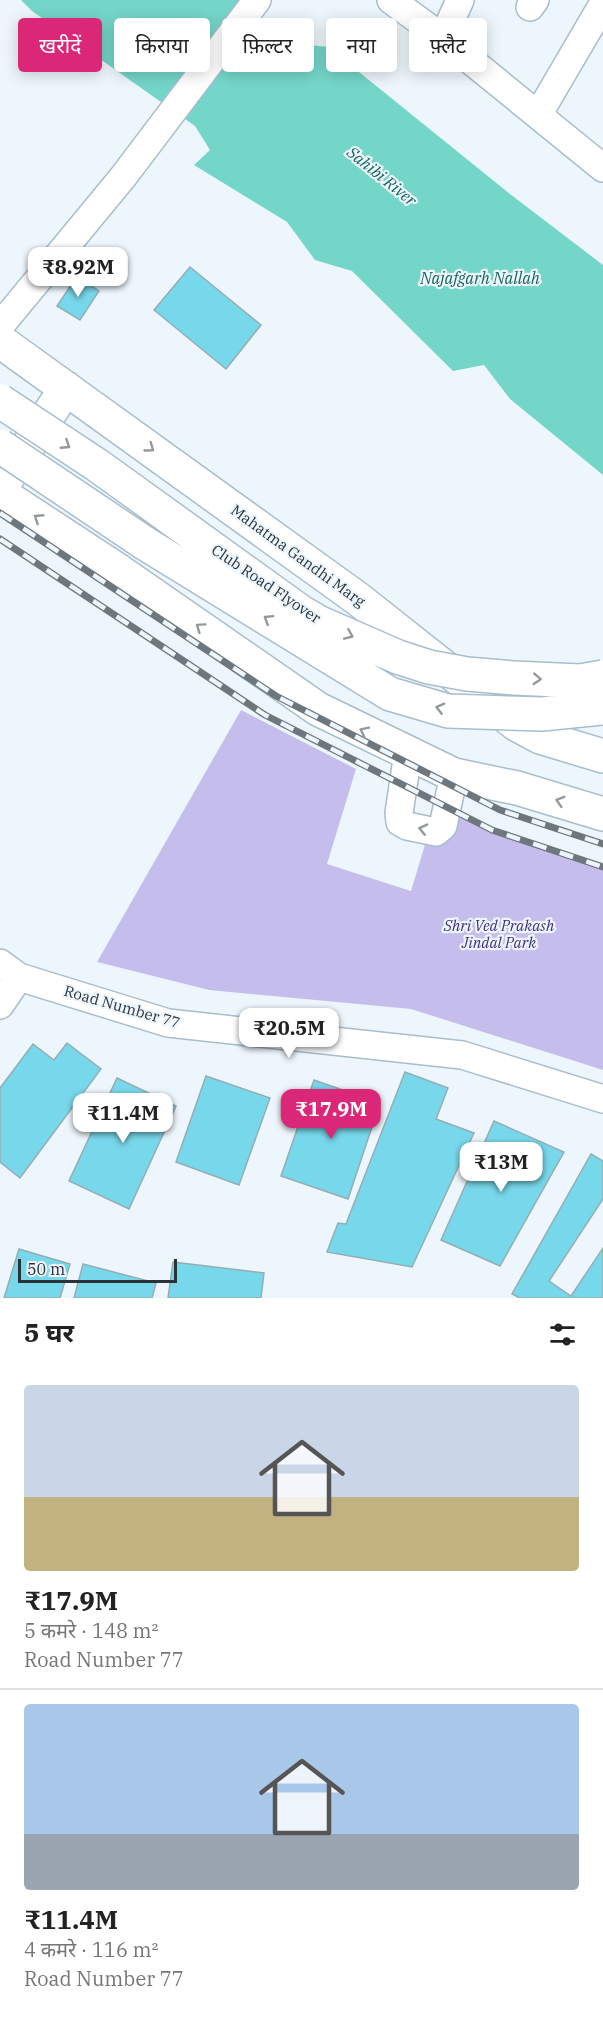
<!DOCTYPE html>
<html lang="hi">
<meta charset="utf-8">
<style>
body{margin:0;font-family:"IBM Plex Serif","Noto Sans Devanagari",serif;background:#f6f6f6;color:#222;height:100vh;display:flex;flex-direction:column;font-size:22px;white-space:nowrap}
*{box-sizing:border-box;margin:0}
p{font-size:20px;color:#767676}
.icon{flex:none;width:33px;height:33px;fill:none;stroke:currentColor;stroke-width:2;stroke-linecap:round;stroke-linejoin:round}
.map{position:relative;height:1298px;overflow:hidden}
.drawer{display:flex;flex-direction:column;background:#fff;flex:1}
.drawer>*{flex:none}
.guide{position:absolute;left:18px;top:18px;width:567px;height:54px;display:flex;gap:12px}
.scale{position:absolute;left:18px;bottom:15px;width:159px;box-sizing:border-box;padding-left:6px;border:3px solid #2a3338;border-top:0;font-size:16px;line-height:21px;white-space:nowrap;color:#2a3338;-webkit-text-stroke:4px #edf6fc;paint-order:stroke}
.price{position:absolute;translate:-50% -51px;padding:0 14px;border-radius:12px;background:#fff;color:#222;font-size:20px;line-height:39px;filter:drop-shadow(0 2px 3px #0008)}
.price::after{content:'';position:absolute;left:50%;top:36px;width:18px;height:14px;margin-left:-9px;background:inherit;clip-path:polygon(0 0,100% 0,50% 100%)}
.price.current{background:#db2777;color:#fff}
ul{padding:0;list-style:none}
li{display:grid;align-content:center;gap:12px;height:318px;padding:0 24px}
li+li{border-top:2px solid #e0e0e0}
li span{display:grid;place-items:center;height:186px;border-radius:6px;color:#555}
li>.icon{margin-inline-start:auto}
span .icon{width:108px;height:108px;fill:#fffc;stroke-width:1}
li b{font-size:26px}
h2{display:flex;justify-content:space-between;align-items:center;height:72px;padding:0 24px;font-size:26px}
.chip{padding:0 21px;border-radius:6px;background:#fff;box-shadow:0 3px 15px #0003;font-size:21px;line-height:54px}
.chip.current{background:#db2777;color:#fff}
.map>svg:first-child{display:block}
.green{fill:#c5beed}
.water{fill:#74d6c9}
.building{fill:#78d8eb;stroke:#93aeb3;stroke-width:1.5}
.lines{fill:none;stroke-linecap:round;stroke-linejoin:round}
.minor-casing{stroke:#a8bdcc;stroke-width:30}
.major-casing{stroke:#a8bdcc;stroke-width:36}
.minor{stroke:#fff;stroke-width:27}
.major{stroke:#fff;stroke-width:33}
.rail-casing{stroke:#6e777d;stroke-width:7}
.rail{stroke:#edf6fc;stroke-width:4.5;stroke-dasharray:14;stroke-linecap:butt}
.major-bridge-casing{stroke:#a8bdcc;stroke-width:36;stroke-linecap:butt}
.major-bridge{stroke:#fff;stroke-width:33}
.oneway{stroke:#94999c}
.labels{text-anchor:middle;stroke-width:4.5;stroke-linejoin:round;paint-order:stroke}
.street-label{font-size:15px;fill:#2a3338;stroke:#edf6fc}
.park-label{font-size:15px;font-style:italic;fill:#432e7b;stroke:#edf6fc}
.water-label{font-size:16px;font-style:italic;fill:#14655d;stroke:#edf6fc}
</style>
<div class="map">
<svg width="603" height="1298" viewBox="0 0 603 1298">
<rect width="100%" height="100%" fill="#edf6fc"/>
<!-- green -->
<path class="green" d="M241 710 356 769 327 864 411 891 436 808 603 868V1070L411 1009 209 990 97 962Z"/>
<!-- water -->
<path class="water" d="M21 0H239L274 41 328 47 510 194 603 265V475L510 399 484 365 453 371 352 271 315 260 287 222 194 165 210 150 195 126 32 11Z"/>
<!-- building -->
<path class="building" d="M190 267 261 325 226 369 154 310Z
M77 276 99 291 80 320 57 306Z
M67 1043 101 1069 20 1178 0 1162V1088L33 1044 54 1060Z
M405 1072 448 1088 436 1119 474 1133 412 1267 327 1252 338 1223 346 1224Z
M206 1076 270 1098 239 1185 176 1162Z
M117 1078 176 1106 129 1209 69 1181Z
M314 1080 380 1103 348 1199 281 1176Z
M494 1121 564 1152 500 1266 441 1240Z
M591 1154 603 1161V1199L549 1281 571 1296 603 1248V1298H520L512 1294Z
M19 1249 70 1264 60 1298H4Z
M173 1262 264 1273 261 1298H168Z
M83 1264 156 1283 152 1298H74Z"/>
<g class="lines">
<defs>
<path id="minor" d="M391 0 443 38 603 168
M530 7 535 0
M443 38 460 0
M538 115 603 4
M0 326 123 177 257 0
M408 753 399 813 400 822 407 826 436 832 443 826 454 775
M0 963 19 977 168 1023 462 1055 603 1099
M0 1005 19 977"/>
<path id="major" d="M0 341 358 599 516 724 540 737 603 756
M4 483 66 388
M0 493 116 569 318 709 454 775 517 788 603 814"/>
</defs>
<!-- minor casing -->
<use href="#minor" class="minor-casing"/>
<!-- major casing -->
<use href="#major" class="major-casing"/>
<!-- minor -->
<use href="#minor" class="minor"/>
<!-- major -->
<use href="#major" class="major"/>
<defs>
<path id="rail" d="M0 513 276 696 500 810 603 844
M0 539 265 715 492 830 603 867"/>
</defs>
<!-- rail casing -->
<use href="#rail" class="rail-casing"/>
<!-- rail -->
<use href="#rail" class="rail"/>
<defs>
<path id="major-bridge" d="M0 401 97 465 301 612 320 623 398 657 429 667 467 674 514 678 580 681 603 677
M0 446 146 544 390 694 448 711 542 714 603 708"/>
</defs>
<!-- major-bridge casing -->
<use href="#major-bridge" class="major-bridge-casing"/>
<!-- major-bridge -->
<use href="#major-bridge" class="major-bridge"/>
</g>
<!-- one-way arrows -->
<defs><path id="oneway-chevron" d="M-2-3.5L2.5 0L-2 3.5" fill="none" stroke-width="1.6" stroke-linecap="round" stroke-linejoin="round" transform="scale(1.5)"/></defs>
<g class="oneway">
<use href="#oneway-chevron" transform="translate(66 445) rotate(33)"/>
<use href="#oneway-chevron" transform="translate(150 448) rotate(36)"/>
<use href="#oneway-chevron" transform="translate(38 518) rotate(-147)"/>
<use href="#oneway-chevron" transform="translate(268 619) rotate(-148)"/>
<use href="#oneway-chevron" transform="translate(200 627) rotate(-145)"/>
<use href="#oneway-chevron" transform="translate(349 635) rotate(23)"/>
<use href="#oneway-chevron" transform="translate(537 679) rotate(3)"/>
<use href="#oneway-chevron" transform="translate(440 708) rotate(-166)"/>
<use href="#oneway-chevron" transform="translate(364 731) rotate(-154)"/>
<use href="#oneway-chevron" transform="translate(560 801) rotate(-163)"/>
<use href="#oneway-chevron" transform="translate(423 829) rotate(-167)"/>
</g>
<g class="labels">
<!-- street labels -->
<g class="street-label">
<text transform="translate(298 556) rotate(36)" y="5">Mahatma Gandhi Marg</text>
<text transform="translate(266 584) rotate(34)" y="5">Club Road Flyover</text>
<text transform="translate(122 1007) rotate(16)" y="5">Road Number 77</text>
</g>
<!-- park labels -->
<g class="park-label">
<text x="499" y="931">Shri Ved Prakash<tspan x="499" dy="17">Jindal Park</tspan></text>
</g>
<!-- water labels -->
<g class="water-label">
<text transform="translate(382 176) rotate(39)" y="6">Sahibi River</text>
<text x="480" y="284">Najafgarh Nallah</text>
</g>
</g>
</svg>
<div class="scale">50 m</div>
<b class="price" style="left:78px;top:298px">₹8.92M</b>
<b class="price" style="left:289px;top:1059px">₹20.5M</b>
<b class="price current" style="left:331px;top:1140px">₹17.9M</b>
<b class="price" style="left:123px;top:1144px">₹11.4M</b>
<b class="price" style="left:501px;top:1193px">₹13M</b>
<div class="guide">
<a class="chip current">खरीदें</a>
<a class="chip">किराया</a>
<a class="chip">फ़िल्टर</a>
<a class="chip">नया</a>
<a class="chip">फ़्लैट</a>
</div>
</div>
<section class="drawer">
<h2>5 घर<svg class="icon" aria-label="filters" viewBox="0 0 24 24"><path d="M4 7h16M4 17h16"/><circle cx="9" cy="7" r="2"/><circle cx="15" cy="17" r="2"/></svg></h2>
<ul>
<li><span style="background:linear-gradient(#c9d6e8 60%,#c2b280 0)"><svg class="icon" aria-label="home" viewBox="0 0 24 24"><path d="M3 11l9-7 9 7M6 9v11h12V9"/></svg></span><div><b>₹17.9M</b><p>5 कमरे · 148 m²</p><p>Road Number 77</p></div></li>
<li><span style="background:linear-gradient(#a9c7e8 70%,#9aa5b1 0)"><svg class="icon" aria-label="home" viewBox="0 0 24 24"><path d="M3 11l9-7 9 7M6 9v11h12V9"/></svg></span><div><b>₹11.4M</b><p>4 कमरे · 116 m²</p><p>Road Number 77</p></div></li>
</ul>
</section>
